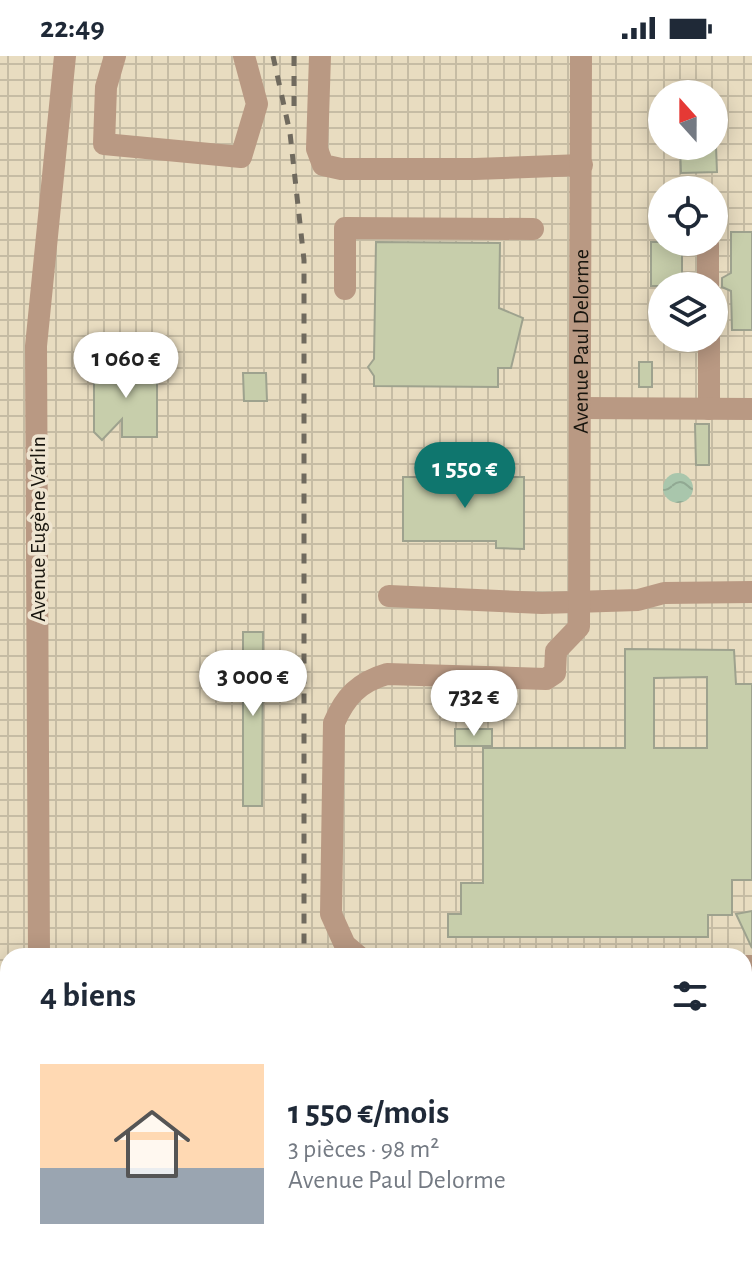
<!DOCTYPE html>
<html lang="fr">
<meta charset="utf-8">
<style>
body{margin:0;font-family:"Alegreya Sans",sans-serif;background:#f2f2f3;color:#1f2937;height:100vh;display:flex;flex-direction:column;font-size:30px;white-space:nowrap}
*{box-sizing:border-box;margin:0}
p{font-size:26px;color:#747a83}
.icon{flex:none;width:44px;height:44px;fill:none;stroke:currentColor;stroke-width:2;stroke-linecap:round;stroke-linejoin:round}
.map{position:relative;flex:1;overflow:hidden}
.sheet{position:absolute;left:0px;top:892px;width:752px;height:314px;display:flex;flex-direction:column;background:#fff;border-radius:24px 24px 0 0;box-shadow:0 4px 20px #0003}
.sheet>*{flex:none}
.needle{width:52px;rotate:339deg}
.tools{position:absolute;left:648px;top:24px;display:grid;gap:16px}
.tools a{display:grid;place-items:center;width:80px;height:80px;border-radius:50%;background:#fff;box-shadow:0 4px 20px #0003;font-size:40px}
.price{position:absolute;translate:-50% -68px;padding:0 18px;border-radius:28px;background:#fff;color:#222;font-size:26px;line-height:52px;filter:drop-shadow(0 2px 4px #0008)}
.price::after{content:'';position:absolute;left:50%;top:48px;width:24px;height:18px;margin-left:-12px;background:inherit;clip-path:polygon(0 0,100% 0,50% 100%)}
.price.current{background:#0f766e;color:#fff}
ul{padding:0;list-style:none}
li{display:flex;align-items:center;gap:24px;height:200px;padding:0 40px}
li+li{border-top:2px solid #e0e1e3}
li span{display:grid;place-items:center;flex:none;width:224px;height:160px;border-radius:0px;color:#555}
li>.icon{margin-inline-start:auto}
span .icon{width:96px;height:96px;fill:#fffc;stroke-width:1}
li b{font-size:34px}
h2{display:flex;justify-content:space-between;align-items:center;height:96px;padding:0 40px;font-size:34px}
.status{display:flex;justify-content:space-between;align-items:center;height:56px;padding:0 40px;background:#fff;direction:ltr}
.status svg{height:22px;fill:currentColor}
.map>svg:first-child{display:block}
.industrial{fill:url(#industrial-grid);fill-rule:evenodd}
.water{fill:url(#water-waves)}
.building{fill:#c7ceab;stroke:#9ea28e;stroke-width:2;fill-rule:evenodd}
.lines{fill:none;stroke-linecap:round;stroke-linejoin:round}
.minor{stroke:#b99983;stroke-width:22}
.rail{stroke:#706a5e;stroke-width:5;stroke-dasharray:10 10;stroke-linecap:butt}
.labels{text-anchor:middle;stroke-width:7;stroke-linejoin:round;paint-order:stroke}
.street-label{font-size:22px;fill:#18150e;stroke:#efe5d1}
</style>
<div class="status"><b>22:49</b><svg viewBox="0 0 49 12"><path d="M0 12V9h3v3zM5 12V6h3v6zM10 12V3h3v9zM15 12V0h3v12zM26 1h20v11H26zM47 4h2v5h-2z"/></svg></div>
<div class="map">
<svg width="752" height="1205" viewBox="0 0 752 1205">
<defs>
<pattern id="industrial-grid" width="8" height="8" patternUnits="userSpaceOnUse" patternTransform="scale(2)"><rect width="8" height="8" fill="#e8dcc0"/><path d="M0 4h8M4 0v8" fill="none" stroke="#c6bca4"/></pattern>
<pattern id="water-waves" width="16" height="10" patternUnits="userSpaceOnUse" patternTransform="scale(2)"><rect width="16" height="10" fill="#a9c6ac"/><path d="M0 5q4-4 8 0t8 0" fill="none" stroke="#91a993"/></pattern>
</defs>
<rect width="100%" height="100%" fill="#efe5d1"/>
<!-- industrial -->
<path class="industrial" d="M0 0H752V1205H0ZM662 38H714V90H662ZM662 134H714V186H662ZM662 230H714V282H662ZM8 900H744V1198H8Z"/>
<!-- water -->
<path class="water" d="M663 432a15 15 0 1 1 30 0a15 15 0 1 1-30 0Z"/>
<!-- building -->
<path class="building" d="M680 90H716L717 116 681 117Z
M731 176H752V274H732L731 235 722 231V222L731 217Z
M376 186 500 187 499 252 523 262 511 312H498V331L374 330V320L368 311 374 303Z
M651 186H682V230H651Z
M102 304 122 324V307H157V381H122V363L102 384 94 376V311Z
M639 306H652V331H639Z
M243 317H266L267 345H244Z
M695 368H709V409H696Z
M403 421H524V493L496 492V485H403Z
M243 576H263L262 750H243Z
M625 593 734 594 736 628H752V824H732V859H708V881H448V858H461V827H483V692H625ZM707 621V692H654V622Z
M455 673H492V690H455Z
M752 855V892L736 858Z"/>
<g class="lines">
<!-- minor -->
<g class="minor">
<path d="M115 0 106 31 104 88 241 101 257 48 244 0"/>
<path d="M320 0 317 93 323 109 341 113H475L582 109"/>
<path d="M708 189V230"/>
<path d="M345 233V172L533 173"/>
<path d="M709 282V353"/>
<path d="M580 352 752 353"/>
<path d="M389 540 542 547 638 544 664 537 752 536"/>
<path d="M39 900 36 290 65 0"/>
<path id="s1" d="M358 900 345 889 331 858 334 667C345 641 359 626 387 618L546 623 555 617 556 595 579 571 581 0"/>
<path d="M744 910H752"/>
<path d="M35 1205V1198"/>
<path d="M748 1205 752 971"/>
</g>
<!-- rail -->
<path class="rail" d="M273 0 290 77 304 204V900
M294 0V56
M295 1205 296 1198"/>
</g>
<g class="labels">
<!-- street labels -->
<g class="street-label">
<text dy="8" stroke="none"><textPath href="#s1" startOffset="828">Avenue Paul Delorme</textPath></text>
<text transform="translate(37 473) rotate(-90)" y="8">Avenue Eugène Varlin</text>
</g>
</g>
</svg>
<div class="tools">
<a><svg class="needle" viewBox="-14 -14 28 28"><path d="M0-13l5 13h-10z" fill="#e53935"/><path d="M0 13l5-13h-10z" fill="#747a83"/></svg></a>
<a><svg class="icon" aria-label="locate" viewBox="0 0 24 24"><circle cx="12" cy="12" r="6"/><path d="M12 2v4M12 18v4M2 12h4M18 12h4"/></svg></a>
<a><svg class="icon" aria-label="layers" viewBox="0 0 24 24"><path d="M12 4l9 5-9 5-9-5zM3 14l9 5 9-5"/></svg></a>
</div>
<b class="price" style="left:126px;top:344px">1 060 €</b>
<b class="price current" style="left:465px;top:454px">1 550 €</b>
<b class="price" style="left:253px;top:662px">3 000 €</b>
<b class="price" style="left:474px;top:682px">732 €</b>
<section class="sheet">
<h2>4 biens<svg class="icon" aria-label="filters" viewBox="0 0 24 24"><path d="M4 7h16M4 17h16"/><circle cx="9" cy="7" r="2"/><circle cx="15" cy="17" r="2"/></svg></h2>
<ul>
<li><span style="background:linear-gradient(#ffd9b3 65%,#9aa5b1 0)"><svg class="icon" aria-label="home" viewBox="0 0 24 24"><path d="M3 11l9-7 9 7M6 9v11h12V9"/></svg></span><div><b>1 550 €/mois</b><p>3 pièces · 98 m²</p><p>Avenue Paul Delorme</p></div></li>
</ul>
</section>
</div>
